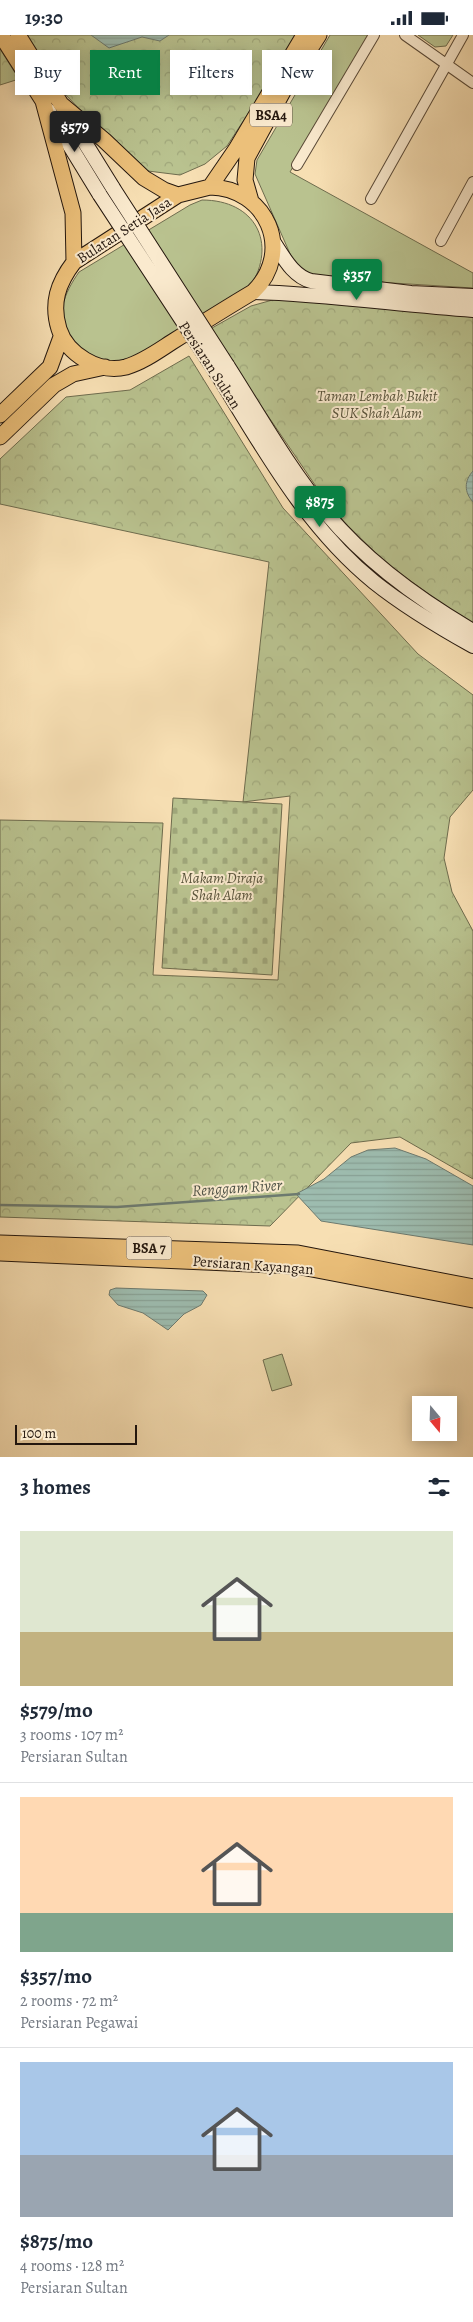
<!DOCTYPE html>
<meta charset="utf-8">
<style>
body{margin:0;font-family:Alegreya,serif;background:#f2f2f3;color:#1f2937;height:100vh;display:flex;flex-direction:column;font-size:19px;white-space:nowrap}
*{box-sizing:border-box;margin:0}
p{font-size:16px;color:#747a83}
.icon{flex:none;width:28px;height:28px;fill:none;stroke:currentColor;stroke-width:2;stroke-linecap:round;stroke-linejoin:round}
.map{position:relative;height:1422px;overflow:hidden}
.sheet{display:flex;flex-direction:column;background:#fff;flex:1}
.sheet>*{flex:none}
.guide{position:absolute;left:15px;top:15px;width:444px;height:45px;display:flex;gap:10px}
.needle{width:32px;rotate:161deg}
.buttons{position:absolute;left:412px;top:1361px;display:grid;gap:10px}
.buttons a{display:grid;place-items:center;width:45px;height:45px;border-radius:0px;background:#fff;box-shadow:0 2px 12px #0003;font-size:25px}
.scale{position:absolute;left:15px;bottom:12px;width:122px;box-sizing:border-box;padding-left:5px;border:2px solid #24170e;border-top:0;font-size:14px;line-height:18px;white-space:nowrap;color:#24170e;-webkit-text-stroke:4px #faeace;paint-order:stroke}
.price{position:absolute;translate:-50% -42px;padding:0 11px;border-radius:5px;background:#0b8043;color:#fff;font-size:16px;line-height:32px;filter:drop-shadow(0 1px 2px #0008)}
.price::after{content:'';position:absolute;left:50%;top:30px;width:15px;height:11px;margin-left:-8px;background:inherit;clip-path:polygon(0 0,100% 0,50% 100%)}
.price.selected{background:#222;color:#fff}
ul{padding:0;list-style:none}
li{display:grid;align-content:center;gap:10px;height:265px;padding:0 20px}
li+li{border-top:1px solid #e0e1e3}
li span{display:grid;place-items:center;height:155px;border-radius:0px;color:#555}
li>.icon{margin-inline-start:auto}
span .icon{width:90px;height:90px;fill:#fffc;stroke-width:1}
li b{font-size:21px}
h2{display:flex;justify-content:space-between;align-items:center;height:60px;padding:0 20px;font-size:21px}
.tag{padding:0 18px;border-radius:0px;background:#fff;box-shadow:0 2px 12px #0003;font-size:18px;line-height:45px}
.tag.selected{background:#0b8043;color:#fff}
.status{display:flex;justify-content:space-between;align-items:center;height:35px;padding:0 25px;background:#fff;direction:ltr}
.status svg{height:14px;fill:currentColor}
.map>svg:first-child{display:block}
.green{fill:#b9c28f;stroke:#6e6c4e}
.forest{fill:url(#forest-crowns);stroke:#6e6c4e}
.cemetery{fill:url(#cemetery-stones);stroke:#6e6c4e}
.water{fill:url(#water-rules);stroke:#6d7a6f}
.lines{fill:none;stroke-linecap:round;stroke-linejoin:round}
.stream{stroke:#6d7a6f;stroke-width:2.5}
.street-casing{stroke:#594937;stroke-width:12}
.secondary-casing{stroke:#24170e;stroke-width:16}
.primary-casing{stroke:#24170e;stroke-width:17}
.street{stroke:#faeace;stroke-width:10}
.secondary{stroke:#faeace;stroke-width:14}
.primary{stroke:#ecc07a;stroke-width:15}
.secondary-bridge-casing{stroke:#24170e;stroke-width:16;stroke-linecap:butt}
.secondary-bridge{stroke:#faeace;stroke-width:14}
.labels{text-anchor:middle;stroke-width:4;stroke-linejoin:round;paint-order:stroke}
.shield{fill:#faeace;stroke:#645648;stroke-width:1}
.shield-label{font-size:14px;font-weight:bold;fill:#24170e}
.street-label{font-size:15px;fill:#24170e;stroke:#faeace}
.park-label{font-size:15px;font-style:italic;fill:#58533b;stroke:#faeace}
.water-label{font-size:16px;font-style:italic;fill:#4e5146;stroke:#faeace}
</style>
<div class="status"><b>19:30</b><svg viewBox="0 0 49 12"><path d="M0 12V9h3v3zM5 12V6h3v6zM10 12V3h3v9zM15 12V0h3v12zM26 1h20v11H26zM47 4h2v5h-2z"/></svg></div>
<div class="map">
<svg width="473" height="1422" viewBox="0 0 473 1422">
<defs>
<pattern id="forest-crowns" width="20" height="18" patternUnits="userSpaceOnUse" patternTransform="scale(1.25)"><rect width="20" height="18" fill="#b9c28f"/><path d="M2 6a3 3 0 1 1 6 0M12 15a3 3 0 1 1 6 0" fill="none" stroke="#9fa67a"/></pattern>
<pattern id="cemetery-stones" width="16" height="16" patternUnits="userSpaceOnUse" patternTransform="scale(1.25)"><rect width="16" height="16" fill="#b9c28f"/><path d="M2 7V4a2 2 0 0 1 4 0v3zM10 15v-3a2 2 0 0 1 4 0v3z" fill="#9fa67a"/></pattern>
<pattern id="water-rules" width="6" height="5" patternUnits="userSpaceOnUse" patternTransform="scale(1.25)"><rect width="6" height="5" fill="#9dbcaf"/><path d="M0 2.5h6" fill="none" stroke="#87a195"/></pattern>
</defs>
<rect width="100%" height="100%" fill="#f7dfb3"/>
<filter id="stains"><feTurbulence type="fractalNoise" baseFrequency=".004" numOctaves="4"/><feColorMatrix values="0 0 0 0 .2 0 0 0 0 .09 0 0 0 0 .02 0 0 0 .5 -.17"/></filter>
<radialGradient id="worn" r=".72"><stop offset=".6" stop-color="#630" stop-opacity="0"/><stop offset="1" stop-color="#630" stop-opacity=".3"/></radialGradient>
<!-- green -->
<path class="green" d="M330 0H369L290 137 473 238V253L313 243 295 230 255 139 257 125Z
M418 0H453L446 11 435 12Z
M202 165C255 165 278 208 250 252L138 325 97 327C89 320 79 314 73 306 52 284 65 257 79 237L190 170Z
M282 1319 292 1350 272 1356 263 1325Z"/>
<!-- forest -->
<path class="forest" d="M23 0H299L227 111 205 129 180 140 148 136 117 113 63 57Z
M0 14 19 44 0 50Z
M276 264 473 282V591L387 529 346 489 326 466 212 299V293L251 271Z
M189 321 283 473 418 619 473 660V755L450 782 444 823 452 857 473 896V1144L400 1102 351 1108 270 1191 0 1182V785L163 788 153 940 278 945 290 761 243 767 269 527 0 469V424L66 362 130 355Z"/>
<!-- cemetery -->
<path class="cemetery" d="M173 763 282 769 272 940 162 933Z"/>
<!-- water -->
<path class="water" d="M91 0H169L160 6 142 2 109 13Z
M473 436V467C464 457 464 446 473 436Z
M395 1113 426 1124 473 1151V1210L321 1186 296 1159 324 1144 351 1122 368 1115Z
M116 1253 203 1256 207 1260 201 1270 184 1279 168 1295 143 1278 118 1270 109 1260 110 1255Z"/>
<g class="lines">
<!-- stream -->
<path class="stream" d="M0 1170 117 1172 299 1159"/>
<defs>
<path id="street" d="M405 0 473 48
M297 130 374 0
M371 164 463 0
M441 206 473 147"/>
<path id="secondary" d="M64 74 113 153
M48 75 100 160
M274 208C284 223 293 241 311 246L411 258 473 261
M253 257C327 259 400 270 473 275
M227 330C259 380 289 434 327 479 367 527 420 565 473 596
M216 337C262 411 305 491 374 547 404 571 439 592 473 611"/>
<path id="primary" d="M1 0 43 66 73 178 74 227
M18 0 61 69 104 105 144 143 164 155 178 160
M210 152C266 153 295 216 253 257 226 273 199 290 172 307 158 316 143 327 126 332 99 339 67 319 59 294 51 268 58 248 74 227L178 160Z
M210 152 236 114 304 0
M251 166 245 145 247 123 285 53 319 0
M0 380 50 332 61 302
M0 402 54 350 73 339 105 332
M0 1208 298 1218 473 1252
M0 1218 296 1231 473 1265"/>
</defs>
<!-- street casing -->
<use href="#street" class="street-casing"/>
<!-- secondary casing -->
<use href="#secondary" class="secondary-casing"/>
<!-- primary casing -->
<use href="#primary" class="primary-casing"/>
<!-- street -->
<use href="#street" class="street"/>
<!-- secondary -->
<use href="#secondary" class="secondary"/>
<!-- primary -->
<use href="#primary" class="primary"/>
<defs>
<path id="secondary-bridge" d="M113 153 227 330
M100 160 216 337"/>
</defs>
<!-- secondary-bridge casing -->
<use href="#secondary-bridge" class="secondary-bridge-casing"/>
<!-- secondary-bridge -->
<use href="#secondary-bridge" class="secondary-bridge"/>
</g>
<g class="labels">
<!-- shield labels -->
<g class="shield">
<rect x="250" y="68.5" width="42" height="23" rx="4"/>
<rect x="126.5" y="1201.5" width="45" height="23" rx="4"/>
</g>
<g class="shield-label">
<text x="271" y="85">BSA4</text>
<text x="149" y="1218">BSA 7</text>
</g>
<!-- street labels -->
<g class="street-label">
<text transform="translate(124 195) rotate(-33)" y="5">Bulatan Setia Jasa</text>
<text transform="translate(210 330) rotate(57)" y="5">Persiaran Sultan</text>
<text transform="translate(253 1230) rotate(4)" y="5">Persiaran Kayangan</text>
</g>
<!-- park labels -->
<g class="park-label">
<text x="377" y="366">Taman Lembah Bukit<tspan x="377" dy="17">SUK Shah Alam</tspan></text>
<text x="222" y="848">Makam Diraja<tspan x="222" dy="17">Shah Alam</tspan></text>
</g>
<!-- water labels -->
<g class="water-label">
<text transform="translate(237 1152) rotate(-4)" y="6">Renggam River</text>
</g>
</g>
<rect width="100%" height="100%" filter="url(#stains)"/>
<rect width="100%" height="100%" fill="url(#worn)"/>
</svg>
<div class="buttons">
<a><svg class="needle" viewBox="-14 -14 28 28"><path d="M0-13l5 13h-10z" fill="#e53935"/><path d="M0 13l5-13h-10z" fill="#747a83"/></svg></a>
</div>
<div class="scale">100 m</div>
<b class="price selected" style="left:75px;top:118px">$579</b>
<b class="price" style="left:357px;top:266px">$357</b>
<b class="price" style="left:320px;top:493px">$875</b>
<div class="guide">
<a class="tag">Buy</a>
<a class="tag selected">Rent</a>
<a class="tag">Filters</a>
<a class="tag">New</a>
</div>
</div>
<section class="sheet">
<h2>3 homes<svg class="icon" aria-label="filters" viewBox="0 0 24 24"><path d="M4 7h16M4 17h16"/><circle cx="9" cy="7" r="2"/><circle cx="15" cy="17" r="2"/></svg></h2>
<ul>
<li><span style="background:linear-gradient(#dfe7d0 65%,#c2b280 0)"><svg class="icon" aria-label="home" viewBox="0 0 24 24"><path d="M3 11l9-7 9 7M6 9v11h12V9"/></svg></span><div><b>$579/mo</b><p>3 rooms · 107 m²</p><p>Persiaran Sultan</p></div></li>
<li><span style="background:linear-gradient(#ffd9b3 75%,#7fa58c 0)"><svg class="icon" aria-label="home" viewBox="0 0 24 24"><path d="M3 11l9-7 9 7M6 9v11h12V9"/></svg></span><div><b>$357/mo</b><p>2 rooms · 72 m²</p><p>Persiaran Pegawai</p></div></li>
<li><span style="background:linear-gradient(#a9c7e8 60%,#9aa5b1 0)"><svg class="icon" aria-label="home" viewBox="0 0 24 24"><path d="M3 11l9-7 9 7M6 9v11h12V9"/></svg></span><div><b>$875/mo</b><p>4 rooms · 128 m²</p><p>Persiaran Sultan</p></div></li>
</ul>
</section>
